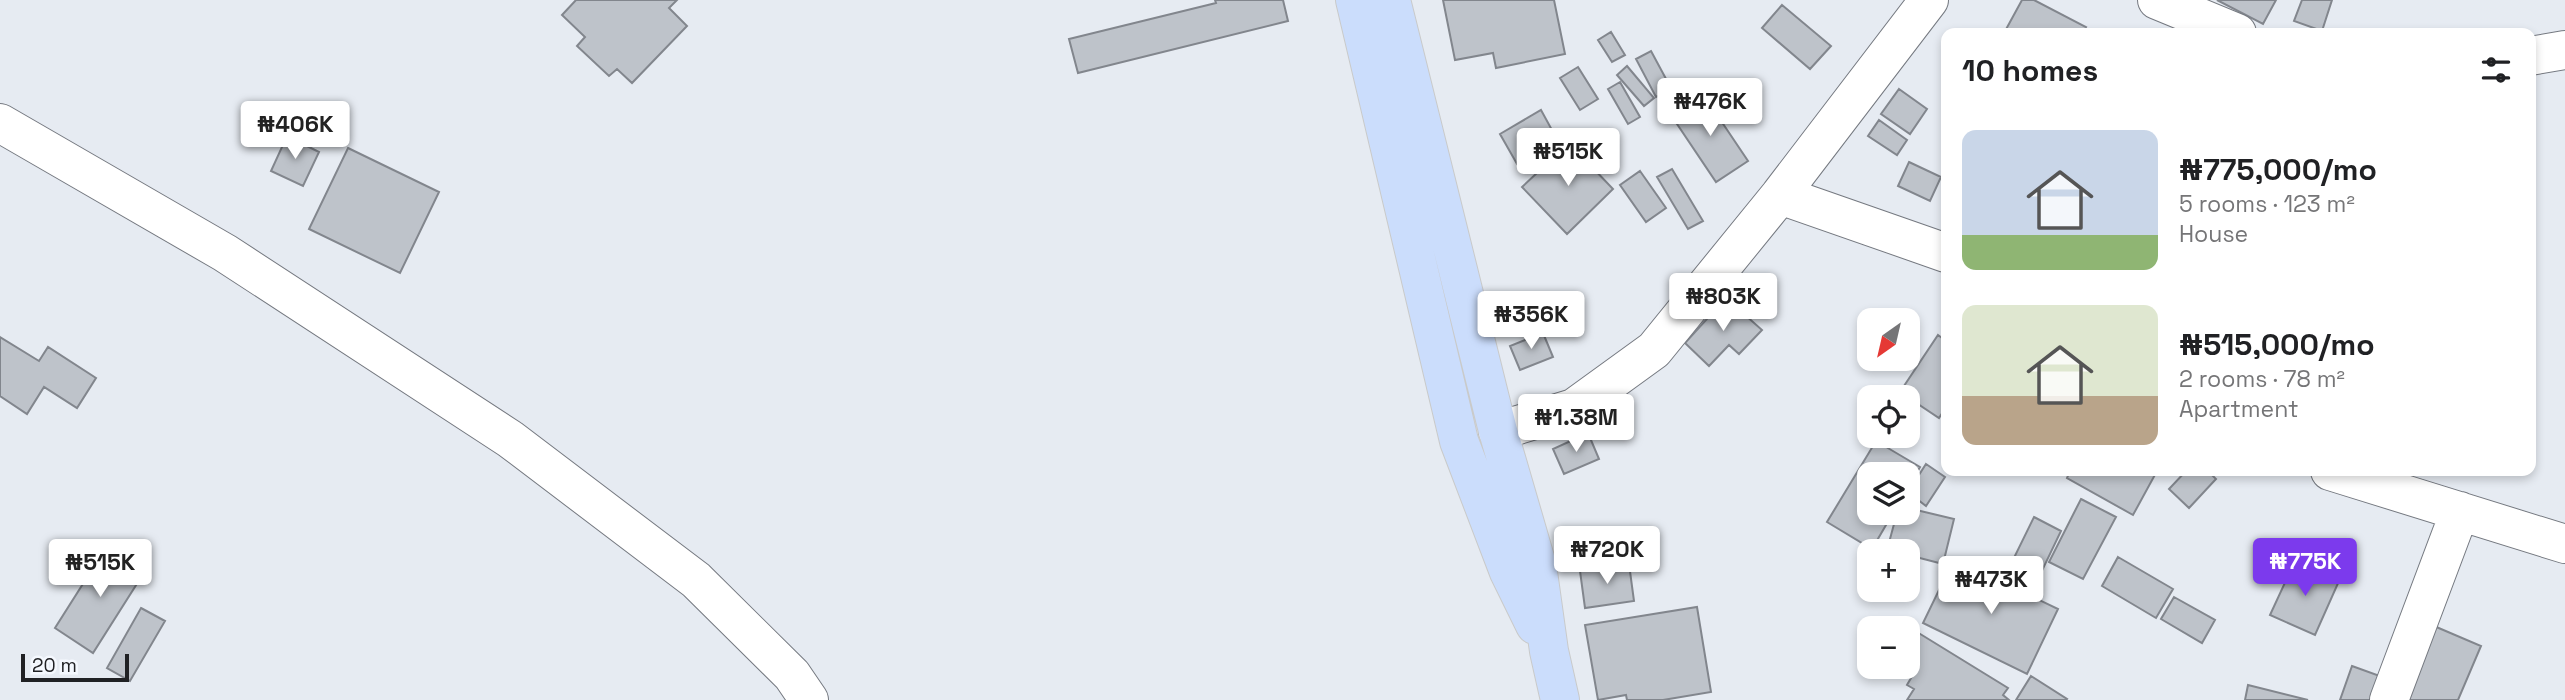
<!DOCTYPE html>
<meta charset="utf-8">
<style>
body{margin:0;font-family:"Space Grotesk",sans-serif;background:#f2f2f2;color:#202124;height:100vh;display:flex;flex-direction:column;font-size:26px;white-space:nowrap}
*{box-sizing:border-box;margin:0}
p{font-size:23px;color:#757577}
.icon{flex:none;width:38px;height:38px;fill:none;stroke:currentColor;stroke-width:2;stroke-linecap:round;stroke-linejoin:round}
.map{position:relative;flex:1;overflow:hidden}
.sheet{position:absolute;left:1941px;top:28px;width:595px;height:448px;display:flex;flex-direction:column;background:#fff;border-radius:14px;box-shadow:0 4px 10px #0003}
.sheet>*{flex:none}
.needle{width:46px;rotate:214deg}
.buttons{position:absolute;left:1857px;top:308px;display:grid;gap:14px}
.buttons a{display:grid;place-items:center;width:63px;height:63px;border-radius:14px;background:#fff;box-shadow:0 4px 10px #0003;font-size:35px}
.scale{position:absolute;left:21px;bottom:18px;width:108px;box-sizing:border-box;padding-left:7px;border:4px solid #202124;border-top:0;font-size:19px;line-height:24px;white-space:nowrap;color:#202124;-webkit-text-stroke:5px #f4f8fe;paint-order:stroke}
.price{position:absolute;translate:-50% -60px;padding:0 16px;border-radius:7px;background:#fff;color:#222;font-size:23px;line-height:46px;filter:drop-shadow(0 2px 4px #0008)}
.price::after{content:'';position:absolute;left:50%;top:42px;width:21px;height:16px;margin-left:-10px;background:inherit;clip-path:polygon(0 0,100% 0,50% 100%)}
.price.selected{background:#7c3aed;color:#fff}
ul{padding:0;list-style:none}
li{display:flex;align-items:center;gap:21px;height:175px;padding:0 21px}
li span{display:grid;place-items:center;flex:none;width:196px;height:140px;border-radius:14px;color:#555}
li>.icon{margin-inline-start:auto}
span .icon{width:84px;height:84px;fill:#fffc;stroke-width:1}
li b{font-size:30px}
h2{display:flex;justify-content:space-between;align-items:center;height:84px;padding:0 21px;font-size:30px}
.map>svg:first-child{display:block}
.building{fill:#bec3ca;stroke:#82868d;stroke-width:2}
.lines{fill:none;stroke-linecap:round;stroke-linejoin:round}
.street-casing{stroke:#757980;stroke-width:40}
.primary-casing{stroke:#c9caca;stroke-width:40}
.street{stroke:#fff;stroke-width:38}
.primary{stroke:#cbddfc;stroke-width:38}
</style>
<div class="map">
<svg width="2565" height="700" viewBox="0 0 2565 700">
<rect width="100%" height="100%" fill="#e6ebf2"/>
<!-- building -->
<path class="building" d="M576 0H677L669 8 687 26 632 83 617 69 609 76 577 46 585 37 562 15Z
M1215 0H1283L1288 21 1078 73 1069 39 1216 3Z
M1443 0H1554L1565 54 1496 68 1493 53 1455 60Z
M2022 0H2034L2086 27 2082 33H2004Z
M2217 0H2276L2263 24Z
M2302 0H2332L2322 31 2294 21Z
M1782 5 1831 46 1810 69 1762 28Z
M1611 32 1625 55 1612 62 1598 40Z
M1651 51 1672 90 1656 97 1636 59Z
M1627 66 1654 98 1644 106 1617 75Z
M1578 67 1598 99 1580 110 1560 78Z
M1620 82 1640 117 1628 124 1608 89Z
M1899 89 1927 109 1910 134 1881 114Z
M1703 94 1748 161 1716 182 1671 115Z
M1541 110 1558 141 1517 164 1500 134Z
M1879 120 1907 140 1897 155 1868 136Z
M287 136 319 152 303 186 271 171Z
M1569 143 1613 189 1567 234 1522 187Z
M348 148 439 192 400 273 309 229Z
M1909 162 1941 177 1930 201 1898 186Z
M1672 169 1703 221 1688 229 1657 177Z
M1640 171 1666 208 1646 222 1620 185Z
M1726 298 1762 330 1739 354 1729 345 1709 366 1685 343Z
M1543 333 1553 357 1520 370 1510 346Z
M1938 335 1946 341V407L1939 418 1900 392Z
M0 337 39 361 48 347 96 378 77 408 44 387 27 414 0 396Z
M1588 433 1599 459 1564 474 1553 449Z
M1876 441 1920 467 1908 487V474H1869V513H1893L1872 549 1827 522Z
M1926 464 1945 477 1926 506 1908 492Z
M2070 471H2157L2133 515 2067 478Z
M2186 471H2208L2216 479 2189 508 2169 489Z
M2081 499 2116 517 2083 579 2049 562Z
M1908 508 1954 519 1943 564 1908 555V551L1887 550 1897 513H1908Z
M2034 517 2061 531 2038 579 2010 566Z
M107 546 145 571 93 653 55 628Z
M2118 557 2173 589 2156 618 2102 586Z
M1954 559 2058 609 2027 674 1923 623Z
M2295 561 2339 581 2315 635 2270 615Z
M1629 564 1634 601 1585 608 1580 571Z
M2174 597 2215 620 2202 643 2161 619Z
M1697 607 1711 692 1663 700H1627L1626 695 1598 700 1585 625Z
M141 608 165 621 130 681 107 668Z
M2434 626 2481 646 2458 700H2402Z
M1917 632 2008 688 2003 695 2009 700H1907L1914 689 1907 685 1918 666 1908 660V647Z
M2352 666 2391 680 2384 700H2340Z
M2031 676 2067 699 2066 700H2016Z
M2248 685 2308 700H2245Z"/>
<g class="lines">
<defs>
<path id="street" d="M2157 0 2237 33
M2530 56 2565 50
M0 123 225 253 510 439 696 580 792 675 809 700
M1780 195 1946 253
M1498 431 1574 408 1654 350 1780 195 1929 0
M2330 471 2565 544
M2389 700 2460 511"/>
<path id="primary" d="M1355 0 1459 441 1509 572 1535 625
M1391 0 1498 431 1537 565 1549 651 1560 700"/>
</defs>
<!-- street casing -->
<use href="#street" class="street-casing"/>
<!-- primary casing -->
<use href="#primary" class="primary-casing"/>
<!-- street -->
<use href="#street" class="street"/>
<!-- primary -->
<use href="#primary" class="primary"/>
</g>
</svg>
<div class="buttons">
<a><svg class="needle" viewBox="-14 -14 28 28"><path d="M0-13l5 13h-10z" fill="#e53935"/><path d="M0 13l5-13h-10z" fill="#757577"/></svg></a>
<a><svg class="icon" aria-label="locate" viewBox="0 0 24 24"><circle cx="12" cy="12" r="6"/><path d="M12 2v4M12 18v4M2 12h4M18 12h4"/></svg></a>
<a><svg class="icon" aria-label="layers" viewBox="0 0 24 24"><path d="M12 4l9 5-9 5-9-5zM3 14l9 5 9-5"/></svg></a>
<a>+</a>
<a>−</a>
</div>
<div class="scale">20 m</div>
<b class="price" style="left:1710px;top:138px">₦476K</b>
<b class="price" style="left:295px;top:161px">₦406K</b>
<b class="price" style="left:1568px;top:188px">₦515K</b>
<b class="price" style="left:1723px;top:333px">₦803K</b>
<b class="price" style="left:1531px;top:351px">₦356K</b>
<b class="price" style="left:1576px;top:454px">₦1.38M</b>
<b class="price" style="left:1607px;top:586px">₦720K</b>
<b class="price selected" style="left:2305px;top:598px">₦775K</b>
<b class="price" style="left:100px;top:599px">₦515K</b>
<b class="price" style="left:1991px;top:616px">₦473K</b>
<section class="sheet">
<h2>10 homes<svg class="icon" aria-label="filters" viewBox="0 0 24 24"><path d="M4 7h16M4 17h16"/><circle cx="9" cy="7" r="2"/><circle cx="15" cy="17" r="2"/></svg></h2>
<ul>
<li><span style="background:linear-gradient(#c9d6e8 75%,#8fb573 0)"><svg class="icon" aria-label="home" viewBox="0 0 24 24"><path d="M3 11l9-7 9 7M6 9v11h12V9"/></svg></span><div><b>₦775,000/mo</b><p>5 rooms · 123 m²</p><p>House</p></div></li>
<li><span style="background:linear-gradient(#dfe7d0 65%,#b9a48a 0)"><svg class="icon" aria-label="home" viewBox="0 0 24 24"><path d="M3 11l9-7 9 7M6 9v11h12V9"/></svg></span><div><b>₦515,000/mo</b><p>2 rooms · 78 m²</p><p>Apartment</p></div></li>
</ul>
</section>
</div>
